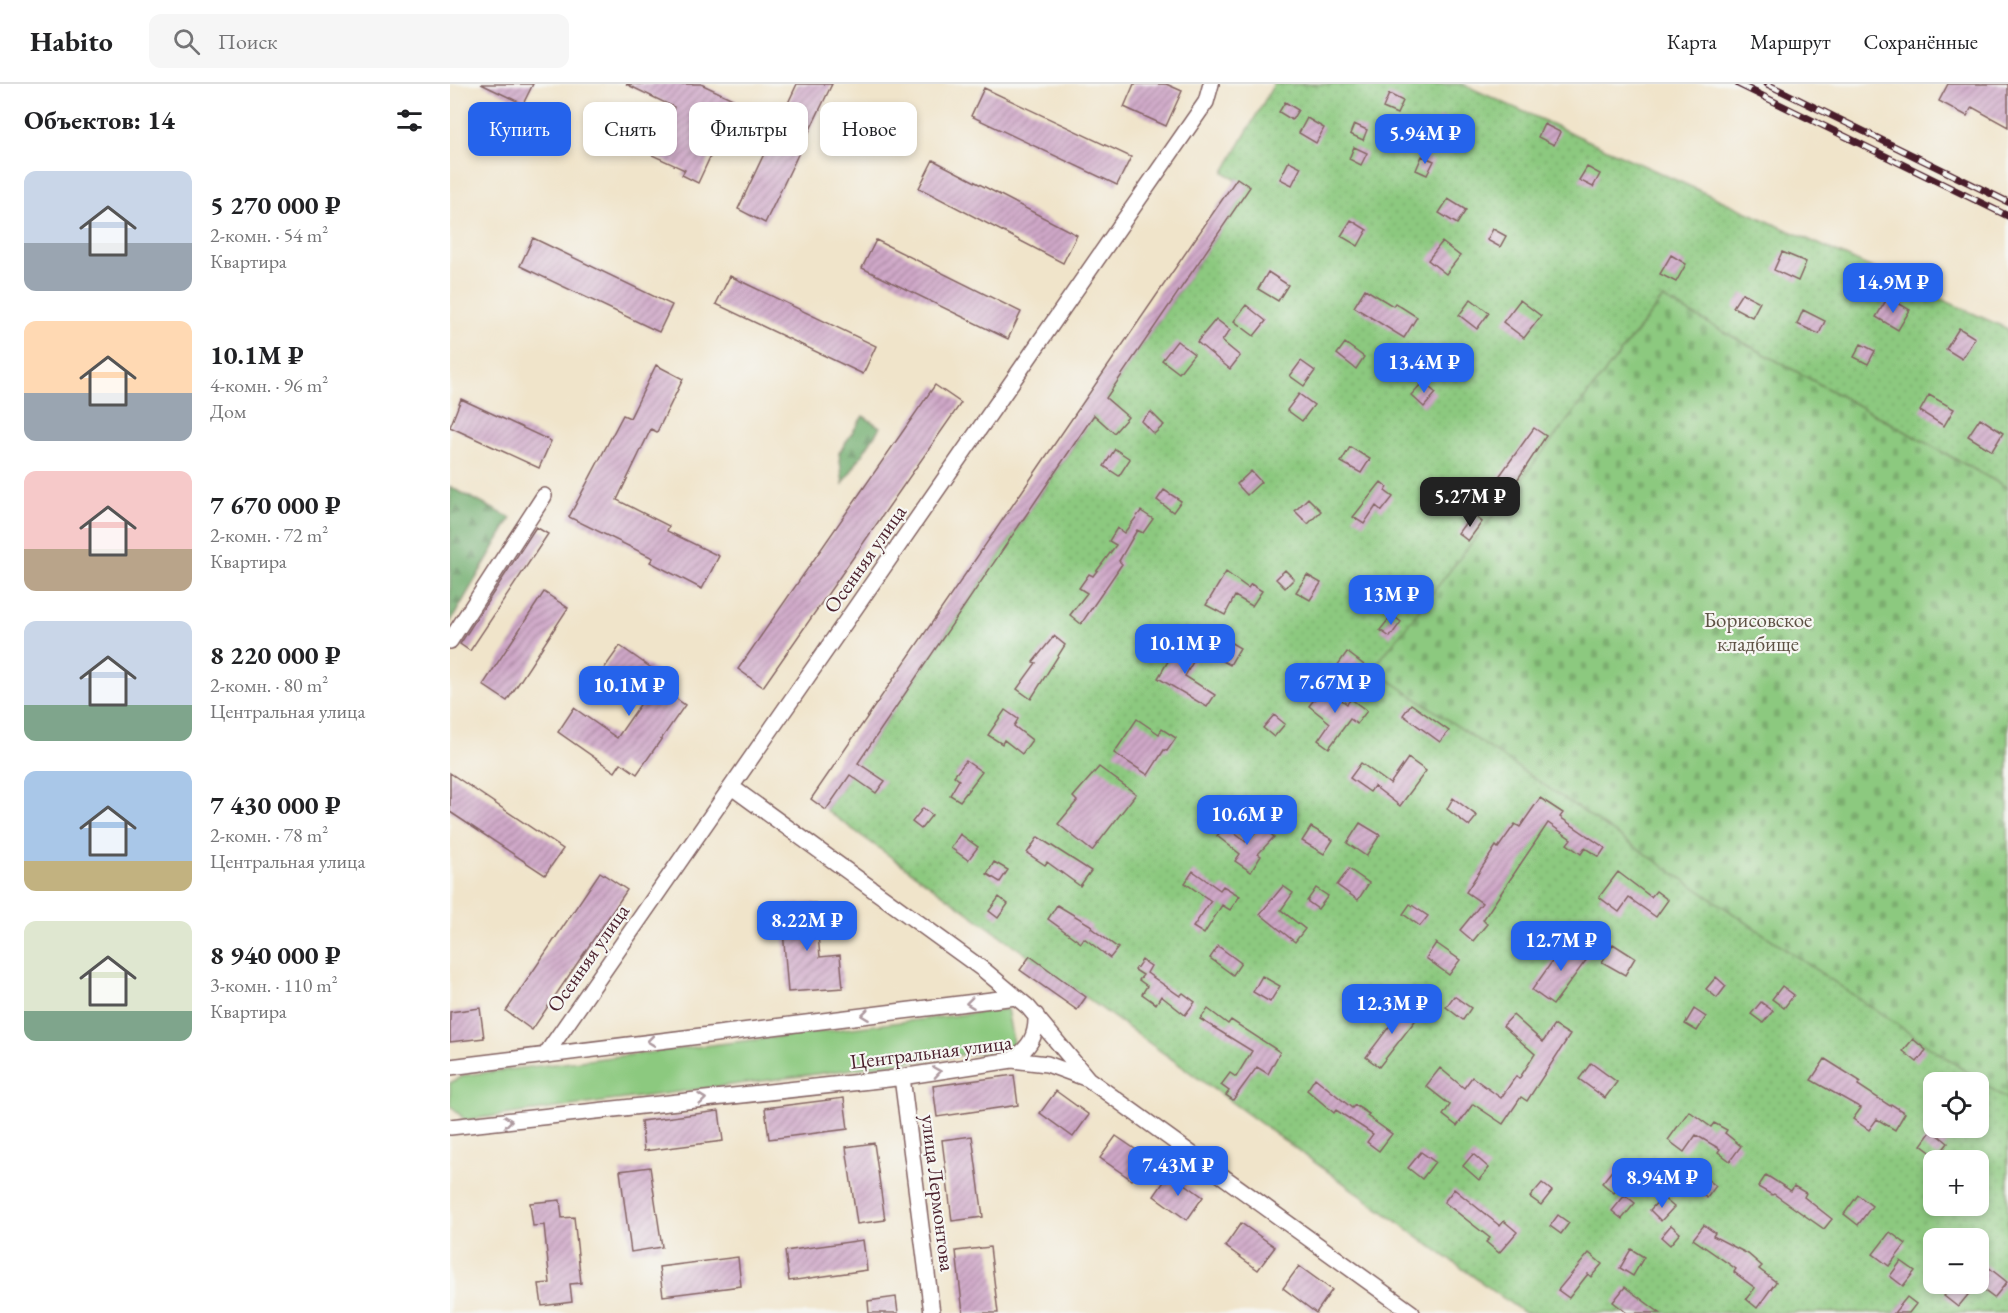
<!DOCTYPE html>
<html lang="ru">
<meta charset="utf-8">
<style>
body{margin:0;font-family:"EB Garamond",serif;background:#f6f6f6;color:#202124;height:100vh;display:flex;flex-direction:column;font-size:22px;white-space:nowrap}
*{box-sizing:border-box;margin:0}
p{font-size:20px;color:#757577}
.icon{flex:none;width:33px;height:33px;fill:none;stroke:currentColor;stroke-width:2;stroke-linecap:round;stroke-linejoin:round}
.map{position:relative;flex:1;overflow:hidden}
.panel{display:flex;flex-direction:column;background:#fff;width:450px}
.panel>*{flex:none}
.top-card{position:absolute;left:18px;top:18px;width:570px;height:54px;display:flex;gap:12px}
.fabs{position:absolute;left:1473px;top:988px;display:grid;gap:12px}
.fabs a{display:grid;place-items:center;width:66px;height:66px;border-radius:12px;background:#fff;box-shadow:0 3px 9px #0003;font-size:30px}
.price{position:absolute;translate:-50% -51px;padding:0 14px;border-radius:12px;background:#2563eb;color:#fff;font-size:20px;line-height:39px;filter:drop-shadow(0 2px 3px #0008)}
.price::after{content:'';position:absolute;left:50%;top:36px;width:18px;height:14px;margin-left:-9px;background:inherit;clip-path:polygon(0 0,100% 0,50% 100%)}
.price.active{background:#222;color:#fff}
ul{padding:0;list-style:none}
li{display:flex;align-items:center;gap:18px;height:150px;padding:0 24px}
li span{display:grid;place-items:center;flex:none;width:168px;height:120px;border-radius:12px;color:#555}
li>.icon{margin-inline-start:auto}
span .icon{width:72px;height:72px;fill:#fffc;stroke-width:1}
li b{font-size:26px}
h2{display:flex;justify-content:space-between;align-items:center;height:72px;padding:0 24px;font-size:26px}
.chip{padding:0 21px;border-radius:12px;background:#fff;box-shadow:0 3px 9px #0003;font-size:21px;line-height:54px}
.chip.active{background:#2563eb;color:#fff}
header{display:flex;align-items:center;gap:36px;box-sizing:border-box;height:84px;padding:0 30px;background:#fff;border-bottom:2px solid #e0e0e0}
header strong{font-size:28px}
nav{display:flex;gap:33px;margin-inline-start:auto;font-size:21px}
.search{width:420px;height:54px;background:#f6f6f6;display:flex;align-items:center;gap:15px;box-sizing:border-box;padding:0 21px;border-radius:12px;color:#757577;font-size:22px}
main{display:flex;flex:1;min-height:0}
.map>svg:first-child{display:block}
.grass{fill:#8cc97f;stroke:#6b7455;stroke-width:1.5}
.forest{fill:url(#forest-firs);stroke:#5e664c;stroke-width:1.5}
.cemetery{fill:url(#cemetery-stones);stroke:#6b7455;stroke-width:1.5}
.park{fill:url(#park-dots);stroke:#6b7455;stroke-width:1.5;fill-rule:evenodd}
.building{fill:url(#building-hatch)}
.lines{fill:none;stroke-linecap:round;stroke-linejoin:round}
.minor-casing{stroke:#846463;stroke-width:18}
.minor{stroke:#fff;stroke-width:15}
.rail-casing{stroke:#4a1f2b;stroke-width:7}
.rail{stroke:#f6f6f2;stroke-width:4.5;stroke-dasharray:14;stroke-linecap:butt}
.oneway{stroke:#ae9aa0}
.labels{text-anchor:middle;stroke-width:4.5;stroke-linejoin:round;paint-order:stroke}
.street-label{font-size:21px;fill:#4a1f2b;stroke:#f6f6f2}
.park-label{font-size:21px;fill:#5e5244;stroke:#f6f6f2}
</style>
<header>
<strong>Habito</strong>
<div class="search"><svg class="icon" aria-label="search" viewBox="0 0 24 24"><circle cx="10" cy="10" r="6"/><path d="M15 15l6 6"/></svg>Поиск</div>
<nav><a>Карта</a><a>Маршрут</a><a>Сохранённые</a></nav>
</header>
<main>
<section class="panel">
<h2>Объектов: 14<svg class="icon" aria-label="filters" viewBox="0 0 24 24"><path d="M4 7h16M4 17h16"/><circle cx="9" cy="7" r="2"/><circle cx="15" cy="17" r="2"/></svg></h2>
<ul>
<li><span style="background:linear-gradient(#c9d6e8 60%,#9aa5b1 0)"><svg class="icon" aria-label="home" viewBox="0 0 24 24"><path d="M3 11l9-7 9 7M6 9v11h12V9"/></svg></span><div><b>5 270 000 ₽</b><p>2-комн. · 54 m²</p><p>Квартира</p></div></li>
<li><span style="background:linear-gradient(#ffd9b3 60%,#9aa5b1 0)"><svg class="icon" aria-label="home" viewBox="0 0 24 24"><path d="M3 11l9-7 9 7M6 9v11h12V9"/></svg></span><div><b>10.1M ₽</b><p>4-комн. · 96 m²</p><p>Дом</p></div></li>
<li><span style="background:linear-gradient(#f6c9c9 65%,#b9a48a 0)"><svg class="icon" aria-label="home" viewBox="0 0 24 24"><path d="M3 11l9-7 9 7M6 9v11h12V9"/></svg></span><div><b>7 670 000 ₽</b><p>2-комн. · 72 m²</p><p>Квартира</p></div></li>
<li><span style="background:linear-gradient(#c9d6e8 70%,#7fa58c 0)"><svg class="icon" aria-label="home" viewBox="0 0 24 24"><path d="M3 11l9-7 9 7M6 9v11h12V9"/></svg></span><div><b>8 220 000 ₽</b><p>2-комн. · 80 m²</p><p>Центральная улица</p></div></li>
<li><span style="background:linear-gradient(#a9c7e8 75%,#c2b280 0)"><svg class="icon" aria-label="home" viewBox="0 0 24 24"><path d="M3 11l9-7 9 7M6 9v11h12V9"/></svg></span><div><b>7 430 000 ₽</b><p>2-комн. · 78 m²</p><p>Центральная улица</p></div></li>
<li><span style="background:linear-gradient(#dfe7d0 75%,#7fa58c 0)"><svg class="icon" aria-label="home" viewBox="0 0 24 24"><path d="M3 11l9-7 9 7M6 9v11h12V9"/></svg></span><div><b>8 940 000 ₽</b><p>3-комн. · 110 m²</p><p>Квартира</p></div></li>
</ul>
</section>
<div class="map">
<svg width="1558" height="1229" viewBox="0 0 1558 1229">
<defs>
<pattern id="forest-firs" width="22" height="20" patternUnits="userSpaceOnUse" patternTransform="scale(1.5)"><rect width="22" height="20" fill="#71ad6e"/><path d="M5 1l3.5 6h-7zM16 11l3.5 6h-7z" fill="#5f8c5b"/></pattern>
<pattern id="cemetery-stones" width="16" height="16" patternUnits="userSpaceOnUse" patternTransform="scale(1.5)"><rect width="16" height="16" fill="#8cc97f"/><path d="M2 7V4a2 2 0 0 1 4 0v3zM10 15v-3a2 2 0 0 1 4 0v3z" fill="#7aac6e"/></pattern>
<pattern id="park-dots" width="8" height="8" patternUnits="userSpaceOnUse" patternTransform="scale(1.5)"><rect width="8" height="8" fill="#8cc97f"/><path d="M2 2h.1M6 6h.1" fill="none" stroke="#7aac6e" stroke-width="1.8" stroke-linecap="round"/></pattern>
<pattern id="building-hatch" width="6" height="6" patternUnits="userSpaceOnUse" patternTransform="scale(1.5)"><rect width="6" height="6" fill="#cfa8c8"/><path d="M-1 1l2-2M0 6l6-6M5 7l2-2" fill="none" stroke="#aa88a3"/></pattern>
</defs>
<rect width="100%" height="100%" fill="#f6f6f2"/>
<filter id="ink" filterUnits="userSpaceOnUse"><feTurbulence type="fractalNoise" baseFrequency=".0167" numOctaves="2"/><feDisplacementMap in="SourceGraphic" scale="12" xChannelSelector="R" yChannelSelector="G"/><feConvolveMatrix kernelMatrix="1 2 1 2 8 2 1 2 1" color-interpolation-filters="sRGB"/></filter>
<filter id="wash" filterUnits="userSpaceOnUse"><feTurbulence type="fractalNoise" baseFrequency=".008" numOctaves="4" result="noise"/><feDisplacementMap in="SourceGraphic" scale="24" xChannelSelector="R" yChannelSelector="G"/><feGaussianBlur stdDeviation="1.35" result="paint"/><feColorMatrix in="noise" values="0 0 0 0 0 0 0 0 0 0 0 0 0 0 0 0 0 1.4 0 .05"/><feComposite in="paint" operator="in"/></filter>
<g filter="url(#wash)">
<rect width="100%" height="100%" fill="#f0e4ca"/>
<!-- grass -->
<path class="grass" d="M557 925 564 964 15 1036 0 1021V999L15 991Z"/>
<!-- forest -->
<path class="forest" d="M413 332 430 343 393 400 389 369Z
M0 403 61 434 0 539Z"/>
<!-- cemetery -->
<path class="cemetery" d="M1213 214 1558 404V1016L922 585Z"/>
<!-- park -->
<path class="park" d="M824 0H1012L1558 245V404L1213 214 923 585 1558 1016V1229H1074L376 726 799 104 774 88ZM1484 999H1528V1044H1484ZM1484 1077H1528V1122H1484ZM1484 1155H1528V1200H1484Z"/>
<g id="blocks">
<!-- building -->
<path class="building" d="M31 0H83L73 20Z
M176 0H251L287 17 275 41 259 34 245 63 261 71 248 99 232 91 235 86 202 71 224 23Z
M347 0H382L315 139 288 125Z
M684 0H716L732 7 716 42 674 23Z
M1498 0H1558V43L1522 23 1517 32 1489 17Z
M534 4 681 73 667 101 521 32Z
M939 10 953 17 947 30 933 24Z
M835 18 848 26 842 36 829 28Z
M990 33 1000 37 992 54 982 49Z
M857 34 874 44 866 59 849 49Z
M904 40 917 46 913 56 900 50Z
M1094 40 1110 48 1104 61 1088 53Z
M904 63 917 69 911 81 899 75Z
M972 72 984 77 977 91 966 86Z
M483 76 627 151 613 179 469 104Z
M839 77 851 83 842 101 830 95Z
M1137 83 1150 90 1143 103 1129 96Z
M787 94 800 103 656 314 678 333 664 349 644 331 408 679 435 697 426 709 400 691 376 726 361 715Z
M998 115 1016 126 1007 140 989 129Z
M901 136 917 146 908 162 891 152Z
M1043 145 1056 152 1050 163 1037 156Z
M83 154 222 221 209 248 70 182Z
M426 156 571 228 558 255 412 184Z
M992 158 1010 172 996 190 978 176Z
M1332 168 1356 178 1348 197 1324 186Z
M1221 171 1236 180 1226 198 1210 190Z
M818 188 838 201 828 217 808 205Z
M280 192 426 262 413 290 266 220Z
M915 205 943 222 945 219 967 233 954 254 904 223Z
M1292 209 1310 218 1302 233 1283 223Z
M1438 213 1460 226 1448 246 1426 233Z
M1021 215 1039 229 1027 245 1009 231Z
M1070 216 1091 232 1074 254 1053 238Z
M796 221 816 237 804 252 784 237Z
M1353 226 1375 237 1369 250 1347 240Z
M766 235 780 246 772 257 790 272 780 285 747 258Z
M1509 244 1525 254 1512 275 1496 265Z
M727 257 744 270 729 289 712 276Z
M895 259 914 273 906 285 887 270Z
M1411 260 1425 267 1418 280 1404 273Z
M851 277 865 287 854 302 840 292Z
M206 281 233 295 207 348 201 345 167 416 219 442 217 447 269 472 252 505 200 478 203 474 119 433 173 331 180 334Z
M973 298 986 309 974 323 961 311Z
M485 301 511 319 313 603 288 585Z
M849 310 864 321 852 337 837 326Z
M1479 311 1504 325 1494 342 1470 327Z
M11 315 101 357 89 384 0 343Z
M701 328 714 341 704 350 691 337Z
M1530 334 1553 349 1542 367 1518 352Z
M1084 344 1096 352 1062 404 1048 394Z
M900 363 920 375 911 389 891 378Z
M665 365 680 375 669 392 654 382Z
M801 387 811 398 797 411 787 400Z
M931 398 937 403 935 407 943 413 932 427 926 422 914 440 903 433Z
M714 406 731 417 723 428 707 416Z
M858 414 871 427 858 440 845 427Z
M691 427 703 435 693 449 687 446 669 477 672 480 631 540 620 531 637 509 629 504 639 490 643 492 666 461 659 457 667 444 674 449Z
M1022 430 1032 438 1018 457 1008 449Z
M86 443 98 450 20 567 10 560Z
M835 486 844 495 835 504 826 495Z
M776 488 798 504 801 500 812 507 802 522 785 512 775 531 756 521Z
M857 491 871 499 860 516 846 508Z
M963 499 977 509 968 521 954 511Z
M94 508 118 524 57 617 33 601Z
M942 531 951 538 940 553 930 546Z
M768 551 790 564 780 581 758 569Z
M604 552 615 561 581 615 567 605 586 579 583 578Z
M730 557 748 569 735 592 765 611 757 623 708 594Z
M170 562 227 602 221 611 235 621 187 690 171 679 165 688 108 648 124 624 167 654 194 615 153 586Z
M897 568 914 581 904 594 887 582Z
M874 603 897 620 901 615 917 627 907 640 900 635 879 664 868 656 880 639 859 622Z
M961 620 999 647 990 658 953 631Z
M555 626 568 635 564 642 582 656 572 670 554 656 552 660 538 651Z
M824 631 835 640 824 653 813 644Z
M687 635 709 650 712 645 726 654 717 667 714 666 698 691 664 669Z
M958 674 976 687 950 722 924 702 920 708 900 694 911 679 940 700Z
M516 677 532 688 510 717 500 711 509 696 504 692Z
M649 683 686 710 642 767 608 740 627 717 623 713Z
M0 689 113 765 95 791 0 728Z
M1003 714 1027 732 1019 742 997 725Z
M1090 714 1113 729 1110 733 1155 764 1149 773 1135 764 1131 770 1117 760 1121 755 1098 739 1033 836 1037 840 1023 857 1010 846 1032 819 1016 808 1046 762 1048 764 1065 740 1070 743Z
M473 724 482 731 471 745 462 738Z
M910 739 930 751 916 772 897 759Z
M812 741 824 753 808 770 811 772 801 788 785 777 790 770 767 752 775 742 796 758Z
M861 743 883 756 874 770 852 757Z
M510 750 528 763 518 776 501 764Z
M588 753 641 787 630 802 597 778 595 781 577 769Z
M544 778 558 786 550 798 537 790Z
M899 785 919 799 908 816 887 801Z
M743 787 770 806 773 802 790 812 780 826 772 821 754 850 743 843 761 817 735 799Z
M150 788 177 806 82 946 56 927Z
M1168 788 1201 813 1206 807 1218 816 1206 833 1179 814 1169 828 1149 813Z
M833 802 843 809 831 826 855 845 845 858 810 830Z
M866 804 878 812 868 825 857 817Z
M549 813 558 820 548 834 539 827Z
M365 819 370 873 390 871 393 904 338 908 331 821Z
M960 820 978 832 970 842 953 830Z
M607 821 642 842 641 844 668 864 660 874 634 854 631 859 598 835Z
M1118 855 1140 871 1103 921 1082 906Z
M986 859 1010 876 999 891 976 874Z
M1163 860 1185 874 1175 891 1152 878Z
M768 862 791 879 783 891 760 874Z
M580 872 636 913 627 926 570 886Z
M692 876 701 882 697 889 730 912 733 909 745 918 735 931 711 912 706 920 692 910 697 902 689 896 693 891 685 886Z
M812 892 830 902 820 918 803 908Z
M1266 893 1276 902 1267 914 1256 905Z
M1332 902 1344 911 1334 924 1322 915Z
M1004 912 1021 924 1013 936 996 923Z
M1311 918 1323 927 1313 939 1301 930Z
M950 920 968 933 929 983 916 973 945 935 942 933Z
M30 924 34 954 0 958V928Z
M758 925 778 940 781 936 830 968 818 990 807 983 783 1016 776 1011 779 1007 771 1001 780 989 786 993 802 967 750 935Z
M1244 925 1256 933 1247 947 1235 940Z
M1063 931 1093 958 1104 941 1120 951 1077 1017 1071 1013 1053 1040 1023 1020 1007 1042 993 1031 1000 1021 976 1002 990 984 1014 1004 1022 993 1051 1014 1066 992 1069 995 1085 970 1053 942Z
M1463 955 1476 966 1467 978 1453 967Z
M1375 975 1410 997 1408 1001 1440 1022 1441 1020 1455 1029 1445 1046 1427 1035 1419 1046 1403 1035 1411 1024 1361 996Z
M1141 979 1167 998 1155 1014 1129 995Z
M564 991 568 1021 487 1033 483 1002Z
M865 994 902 1024 905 1021 919 1030 917 1032 942 1050 929 1067 917 1058 923 1050 886 1026 884 1029 857 1006Z
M606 1007 639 1031 623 1053 590 1029Z
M394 1014 398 1045 319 1055 315 1024Z
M269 1027 273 1057 194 1067 191 1037Z
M1239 1027 1261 1043 1264 1039 1277 1046 1275 1049 1291 1062 1280 1077 1268 1068 1270 1065 1246 1051 1234 1068 1218 1056Z
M1482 1046 1498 1059 1487 1073 1471 1061Z
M522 1052 533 1133 502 1137 492 1056Z
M666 1052 698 1074 682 1096 650 1074Z
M424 1059 435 1136 407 1140 396 1063Z
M971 1068 985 1078 972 1095 958 1084Z
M1023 1070 1039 1084 1029 1096 1013 1082Z
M1169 1078 1181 1089 1164 1109 1152 1099Z
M200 1083 212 1163 181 1168 170 1087Z
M720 1089 753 1113 737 1136 704 1112Z
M1316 1091 1341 1107 1344 1102 1356 1109 1354 1113 1382 1135 1374 1145 1324 1110 1322 1111 1308 1103Z
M1257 1095 1266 1102 1257 1114 1247 1107Z
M1092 1099 1102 1107 1091 1121 1080 1113Z
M1004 1105 1050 1142 1054 1137 1067 1148 1049 1169 1036 1158 1040 1154 994 1118Z
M1175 1111 1185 1119 1172 1135 1162 1127Z
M1408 1111 1422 1122 1408 1141 1394 1130Z
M1212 1113 1224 1123 1211 1137 1200 1126Z
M110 1116 112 1134 124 1133 131 1199 120 1200 122 1218 92 1222 89 1200 100 1199 94 1141 83 1142 80 1119Z
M1108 1131 1119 1139 1111 1150 1100 1142Z
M791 1139 825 1163 808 1186 775 1162Z
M1221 1141 1230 1149 1220 1161 1211 1153Z
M1254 1141 1265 1149 1263 1152 1298 1170 1312 1182 1309 1185 1326 1198 1307 1224 1296 1215 1305 1204 1284 1188 1286 1185 1243 1155Z
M1440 1148 1456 1160 1439 1182 1423 1170Z
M413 1156 417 1186 339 1197 335 1167Z
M540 1163 548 1229H513L506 1167Z
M1181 1165 1194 1173 1183 1192 1170 1184Z
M1139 1169 1152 1180 1141 1193 1138 1190 1119 1214 1108 1206Z
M288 1173 291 1202 213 1212 209 1183Z
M1528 1175 1557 1198 1544 1214 1528 1202Z
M1451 1177 1465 1187 1453 1202 1440 1192Z
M849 1182 882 1206 866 1229 833 1204Z
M1504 1200H1527L1508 1223 1494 1212Z
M1175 1203 1210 1229H1177L1163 1218Z
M446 1213 448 1229H419L418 1217Z
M1457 1213 1466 1220 1459 1229H1444Z"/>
</g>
</g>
<g filter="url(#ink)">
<use href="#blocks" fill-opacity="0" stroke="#846463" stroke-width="1.5"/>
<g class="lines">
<defs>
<path id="minor" d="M0 557 94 412
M283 704 535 887 578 923 638 995
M96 970 756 18 761 0
M562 976C579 964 587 953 586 931
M0 983 566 913
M452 993 482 1229
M0 1043 438 995 562 976 597 980 638 995 962 1229"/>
</defs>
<!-- minor casing -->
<use href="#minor" class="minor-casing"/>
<!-- minor -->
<use href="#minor" class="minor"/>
<defs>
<path id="rail" d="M1288 0 1558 132
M1317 0 1558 118"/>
</defs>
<!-- rail casing -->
<use href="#rail" class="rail-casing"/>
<!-- rail -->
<use href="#rail" class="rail"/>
</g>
<!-- one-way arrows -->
<defs><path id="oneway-chevron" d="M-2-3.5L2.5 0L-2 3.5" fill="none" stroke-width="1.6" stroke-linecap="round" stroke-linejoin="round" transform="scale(1.5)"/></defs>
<g class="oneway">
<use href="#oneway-chevron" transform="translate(520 919) rotate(173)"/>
<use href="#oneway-chevron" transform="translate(415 931) rotate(173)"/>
<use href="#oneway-chevron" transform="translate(201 957) rotate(173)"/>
<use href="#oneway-chevron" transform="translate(487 988) rotate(-9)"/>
<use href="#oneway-chevron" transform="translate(252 1015) rotate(-6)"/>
<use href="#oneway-chevron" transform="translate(58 1037) rotate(-6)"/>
</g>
</g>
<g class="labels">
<!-- street labels -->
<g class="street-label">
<text transform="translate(415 475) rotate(-55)" y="7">Осенняя улица</text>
<text transform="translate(138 874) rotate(-55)" y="7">Осенняя улица</text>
<text transform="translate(481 968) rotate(-7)" y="7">Центральная улица</text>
<text transform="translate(488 1109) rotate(83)" y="7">улица Лермонтова</text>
</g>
<!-- park labels -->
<g class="park-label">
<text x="1308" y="543">Борисовское<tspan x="1308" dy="24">кладбище</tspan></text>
</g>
</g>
</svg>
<div class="fabs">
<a><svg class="icon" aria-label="locate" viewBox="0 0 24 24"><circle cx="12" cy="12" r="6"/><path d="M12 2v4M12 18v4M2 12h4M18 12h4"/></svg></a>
<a>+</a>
<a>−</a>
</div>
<b class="price" style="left:975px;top:81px">5.94M ₽</b>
<b class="price" style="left:1443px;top:230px">14.9M ₽</b>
<b class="price" style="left:974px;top:310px">13.4M ₽</b>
<b class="price active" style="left:1020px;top:444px">5.27M ₽</b>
<b class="price" style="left:941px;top:542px">13M ₽</b>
<b class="price" style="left:735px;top:591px">10.1M ₽</b>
<b class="price" style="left:885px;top:630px">7.67M ₽</b>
<b class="price" style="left:179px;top:633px">10.1M ₽</b>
<b class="price" style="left:797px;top:762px">10.6M ₽</b>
<b class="price" style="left:357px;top:868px">8.22M ₽</b>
<b class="price" style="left:1111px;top:888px">12.7M ₽</b>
<b class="price" style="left:942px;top:951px">12.3M ₽</b>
<b class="price" style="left:728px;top:1113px">7.43M ₽</b>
<b class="price" style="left:1212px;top:1125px">8.94M ₽</b>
<div class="top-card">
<a class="chip active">Купить</a>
<a class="chip">Снять</a>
<a class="chip">Фильтры</a>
<a class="chip">Новое</a>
</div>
</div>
</main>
